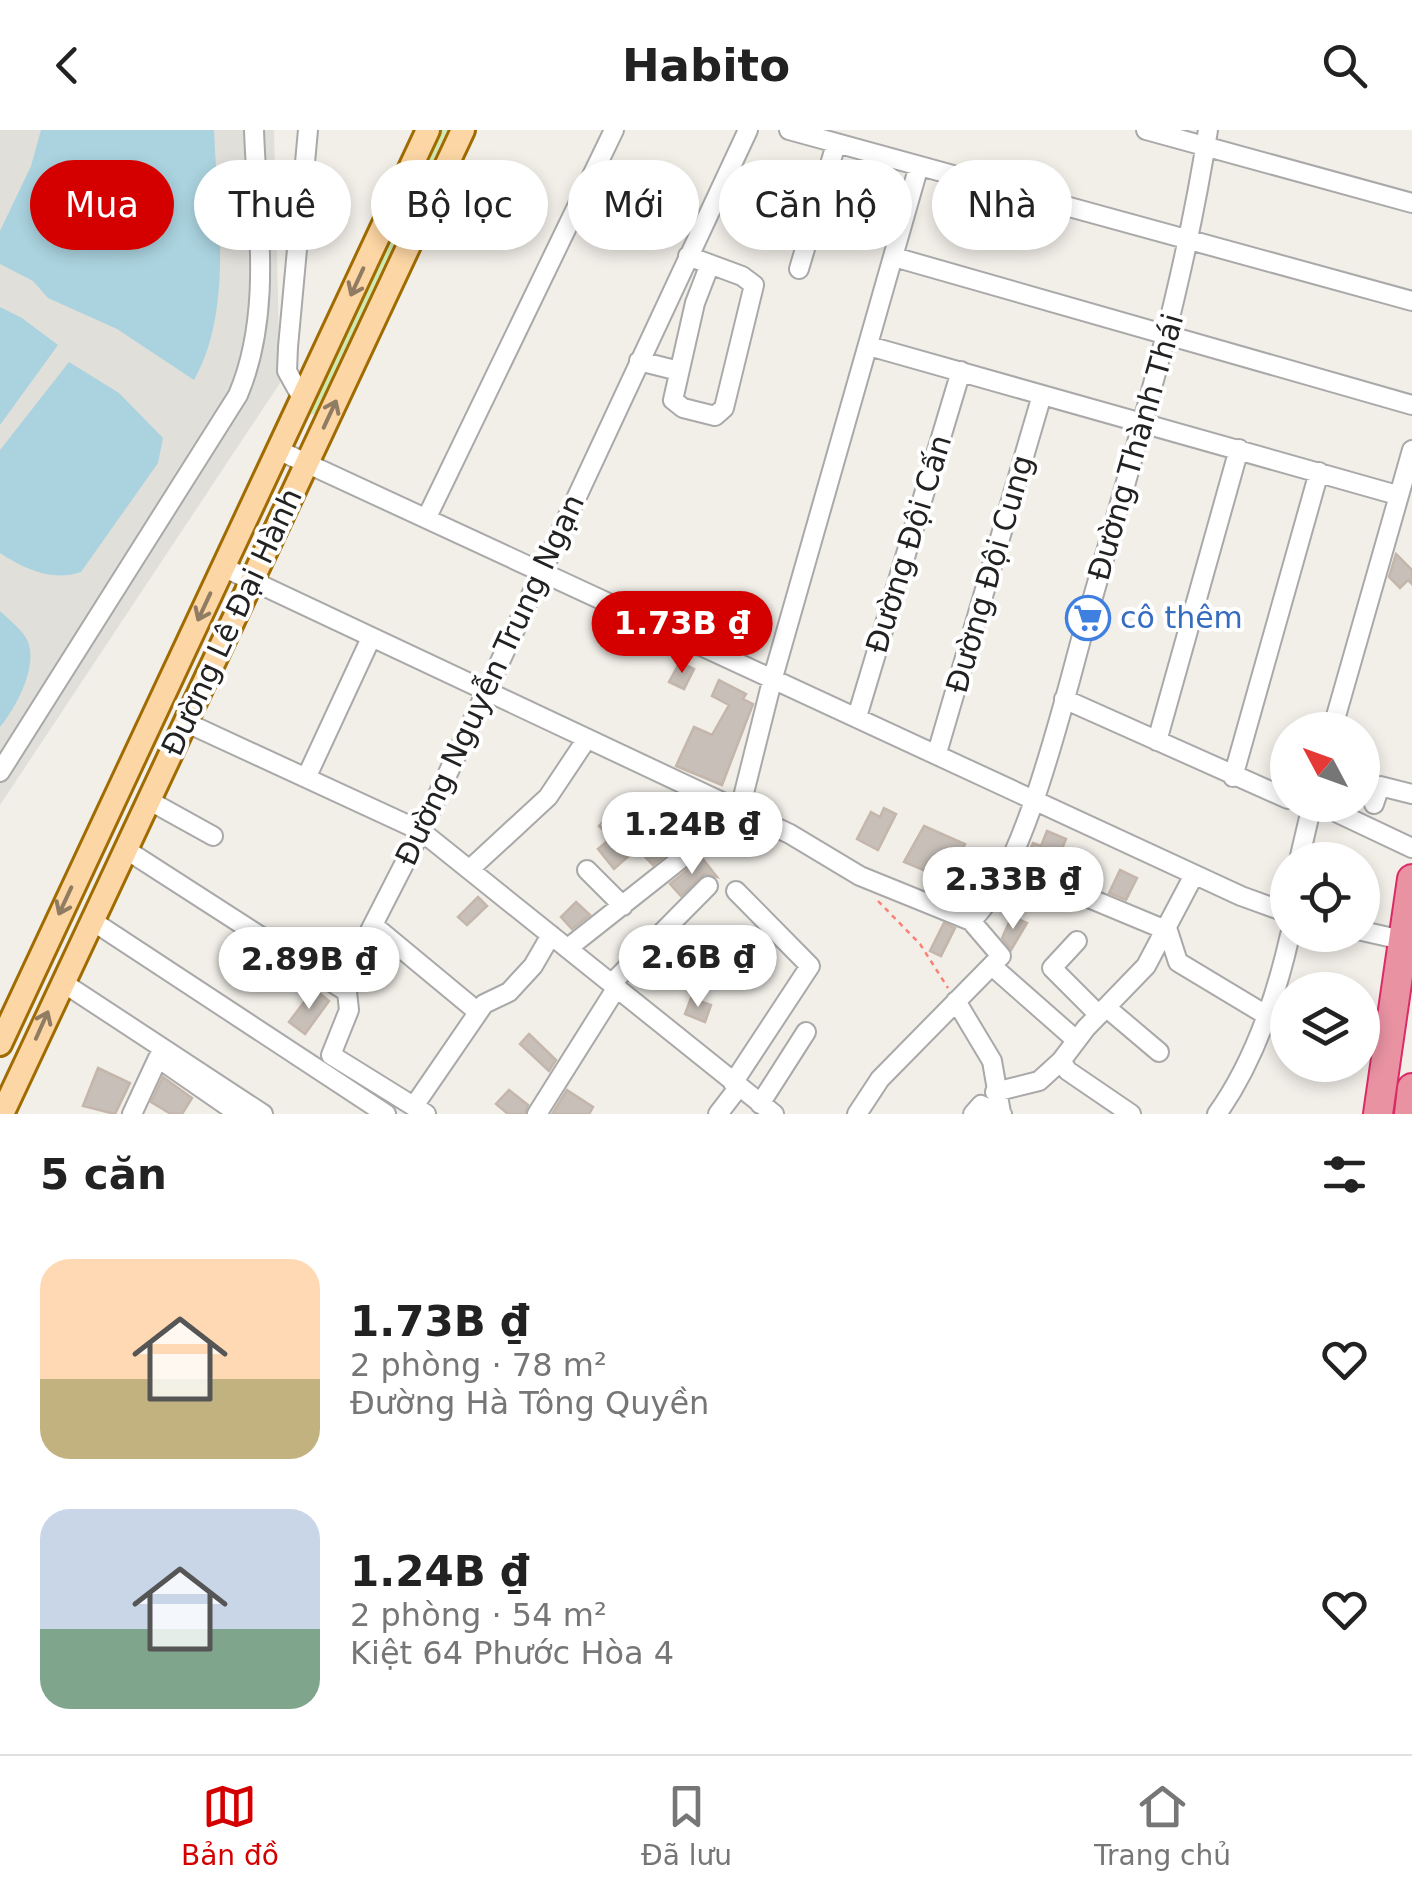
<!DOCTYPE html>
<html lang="vi">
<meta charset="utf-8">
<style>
body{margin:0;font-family:"DejaVu Sans",sans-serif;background:#f6f6f6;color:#222;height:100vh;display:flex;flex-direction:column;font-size:38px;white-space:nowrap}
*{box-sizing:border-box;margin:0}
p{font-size:32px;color:#767676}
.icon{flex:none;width:55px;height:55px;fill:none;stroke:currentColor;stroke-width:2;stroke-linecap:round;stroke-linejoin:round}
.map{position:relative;height:984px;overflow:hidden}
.sheet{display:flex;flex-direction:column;background:#fff;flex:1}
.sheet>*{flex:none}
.top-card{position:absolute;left:30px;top:30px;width:1352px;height:90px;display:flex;gap:20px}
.needle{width:65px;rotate:311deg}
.fabs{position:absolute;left:1270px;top:582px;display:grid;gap:20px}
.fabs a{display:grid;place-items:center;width:110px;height:110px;border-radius:50%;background:#fff;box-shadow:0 5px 15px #0003;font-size:50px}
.price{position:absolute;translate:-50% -85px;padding:0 22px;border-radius:35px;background:#fff;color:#222;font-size:32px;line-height:65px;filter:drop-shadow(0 2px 5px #0008)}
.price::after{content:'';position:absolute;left:50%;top:60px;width:30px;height:22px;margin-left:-15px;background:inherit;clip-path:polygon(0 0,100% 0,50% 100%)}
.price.active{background:#d40000;color:#fff}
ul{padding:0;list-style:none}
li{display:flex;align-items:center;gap:30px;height:250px;padding:0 40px}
li span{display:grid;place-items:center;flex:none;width:280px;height:200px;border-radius:30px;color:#555}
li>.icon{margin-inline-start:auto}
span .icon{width:120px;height:120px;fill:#fffc;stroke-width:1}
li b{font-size:42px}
h2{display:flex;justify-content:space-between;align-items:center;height:120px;padding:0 40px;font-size:42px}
.chip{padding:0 35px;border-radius:45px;background:#fff;box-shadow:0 5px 15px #0003;font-size:35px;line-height:90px}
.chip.active{background:#d40000;color:#fff}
header{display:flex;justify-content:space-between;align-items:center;height:130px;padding:0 40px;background:#fff;font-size:45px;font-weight:800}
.menu{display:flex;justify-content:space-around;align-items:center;height:140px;border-top:2px solid #e0e0e0;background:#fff;font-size:28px;color:#767676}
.menu a{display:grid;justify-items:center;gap:5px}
.menu .active{color:#d40000}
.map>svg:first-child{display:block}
.airport{fill:#e1dfda}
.grass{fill:#cdebb0}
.water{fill:#aad3df}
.building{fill:#c7bfb8;stroke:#c4b6ab;stroke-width:2.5}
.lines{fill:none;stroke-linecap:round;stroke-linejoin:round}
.minor-casing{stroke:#a9a9a9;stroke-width:22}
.major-casing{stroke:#a06b00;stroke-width:28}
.highway-casing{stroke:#dc2a67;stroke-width:32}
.path{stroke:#fa8072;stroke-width:2.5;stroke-dasharray:5 5;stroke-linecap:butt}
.minor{stroke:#fff;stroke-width:18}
.major{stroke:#fcd6a4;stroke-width:22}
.highway{stroke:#e892a2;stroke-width:28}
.oneway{stroke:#8f7c63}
.labels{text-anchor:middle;stroke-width:8;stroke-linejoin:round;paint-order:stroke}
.street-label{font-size:30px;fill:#222;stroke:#fff}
.shop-label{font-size:30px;fill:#366cbe;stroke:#fff;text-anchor:start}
</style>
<header><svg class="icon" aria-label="back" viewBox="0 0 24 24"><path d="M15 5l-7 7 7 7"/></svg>Habito<svg class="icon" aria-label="search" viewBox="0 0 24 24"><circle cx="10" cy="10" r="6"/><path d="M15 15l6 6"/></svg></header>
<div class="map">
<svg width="1412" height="984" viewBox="0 0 1412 984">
<rect width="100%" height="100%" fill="#f2efe9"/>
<!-- airport -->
<path class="airport" d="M0 0H274L280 253 0 675Z"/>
<!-- grass -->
<path class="grass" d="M441 0H447L315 283 308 286Z"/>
<!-- water -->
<path class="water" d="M41 0H214C217 79 234 179 194 250L117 199 48 168 33 151 0 134V101L31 36Z
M0 177 22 188 58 215 0 295Z
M69 232 119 263 163 308 158 333 81 442C53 452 24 439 0 423V320Z
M0 481C9 490 24 501 28 512 38 538 15 579 0 597Z"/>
<!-- building -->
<path class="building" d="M1396 424 1412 440V454L1408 450 1400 458 1389 447Z
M680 532 694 539 684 559 669 552Z
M719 550 746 564 743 569 753 574 722 655 676 636 694 597 712 605 729 575 712 566Z
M672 677 687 698 672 709 678 715 653 735 626 707Z
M884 678 896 684 878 720 857 709 871 682 880 687Z
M607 688 631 724 614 739 598 719 611 708 599 696Z
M924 696 965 714 947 750 904 732Z
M1047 701 1066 709 1053 740 1026 728 1033 713 1041 716Z
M702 728 717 747 704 744 681 766 670 754Z
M1120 740 1137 748 1126 770 1109 763Z
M478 767 487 776 467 795 458 787Z
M576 772 590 785 572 799 561 787Z
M1012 786 1027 793 1011 820 1002 808Z
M944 793 955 798 941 826 930 821Z
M314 859 329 871 305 904 289 892Z
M691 868 711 875 705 892 685 884Z
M529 904 556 930 549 941 520 914Z
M98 938 130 953 115 984 83 976Z
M163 947 192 968 182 984H171L151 972Z
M509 960 528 975 525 984H508L496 974Z
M567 960 593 977 589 984H552Z"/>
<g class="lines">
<defs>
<path id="minor" d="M789 0 1412 171
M1146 0 1412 73
M443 44 477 60
M688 126 742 146 754 155 724 278 715 286 683 278 673 270 695 173 710 134
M894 127 1412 275
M799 139 836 14
M869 216 1397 365
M639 231 679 241
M302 268 287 241 288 217 308 0
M278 320 1241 766 1288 783
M427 387 614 0
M223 437 790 704 860 746 971 791
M1064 569 1288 669
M857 587 961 241
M185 592 421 701 774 984
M1332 600 1412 320
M1157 611 1239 319
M937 623 1042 265
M0 642 238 265C273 183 257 87 254 0
M307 646 371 508
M1233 647 1319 342
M148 670 213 706
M1374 674 1380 656 1412 664
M1321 675 1412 718
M125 719 347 862 355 830 421 701 748 0
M1299 730 1312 675
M1007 734 1168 801 1178 832 1266 885
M470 739 548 667 586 610
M587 740 623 776
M91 790 386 984
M971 791C1025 741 1064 569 1085 495 1132 330 1182 169 1208 0
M373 795 478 882
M1362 801 1411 812
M1077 811 1052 838 1099 885
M568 818 739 683 772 551 918 39
M992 836 1076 910
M62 852 263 984
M612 853 708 756
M347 862 349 880 331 925 426 984
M956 871 992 931 1001 983
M1107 878 1159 922
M733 953 810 836 736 761
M995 962 1039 951 1061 931
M760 974 806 902
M414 976 484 874 509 862 533 836 551 805
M132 984 158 928 239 984
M537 984 617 857
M718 984 738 958
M857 984 880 949 1001 826 971 791
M973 984 981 975 1002 984
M1131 984 1068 941 1061 931 1086 898 1146 836 1194 745
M1217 984C1254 932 1276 867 1290 805"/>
<path id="major" d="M0 914 428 0
M2 984 463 0"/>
<path id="highway" d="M1378 984 1412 749
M1409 984 1412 958"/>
</defs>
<!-- minor casing -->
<use href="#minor" class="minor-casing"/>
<!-- major casing -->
<use href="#major" class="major-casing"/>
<!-- highway casing -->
<use href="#highway" class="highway-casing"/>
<!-- path -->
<path class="path" d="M878 771 920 814 948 858"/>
<!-- minor -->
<use href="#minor" class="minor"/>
<!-- major -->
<use href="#major" class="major"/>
<!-- highway -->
<use href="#highway" class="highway"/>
</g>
<!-- one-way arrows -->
<defs><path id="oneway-shaft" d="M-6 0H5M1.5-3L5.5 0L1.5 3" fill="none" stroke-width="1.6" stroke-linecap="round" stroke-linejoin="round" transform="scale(2.5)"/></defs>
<g class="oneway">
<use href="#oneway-shaft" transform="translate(357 152) rotate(115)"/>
<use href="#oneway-shaft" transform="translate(330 284) rotate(-65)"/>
<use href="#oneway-shaft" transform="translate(204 477) rotate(115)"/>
<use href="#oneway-shaft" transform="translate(65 771) rotate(115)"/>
<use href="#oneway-shaft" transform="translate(42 895) rotate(-66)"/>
</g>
<!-- icons -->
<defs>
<symbol id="supermarket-ring" viewBox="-11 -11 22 22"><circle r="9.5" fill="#fff" stroke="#3f7fe0" stroke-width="1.5"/><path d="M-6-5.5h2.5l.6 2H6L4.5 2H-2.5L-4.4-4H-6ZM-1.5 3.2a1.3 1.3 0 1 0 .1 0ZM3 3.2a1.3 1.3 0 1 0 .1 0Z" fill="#3f7fe0"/></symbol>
</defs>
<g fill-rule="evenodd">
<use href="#supermarket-ring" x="1063" y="463" width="50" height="50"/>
</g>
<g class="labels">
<!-- street labels -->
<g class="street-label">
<text transform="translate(1136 317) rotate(-74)" y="10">Đường Thành Thái</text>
<text transform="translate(909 414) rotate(-73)" y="10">Đường Đội Cấn</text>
<text transform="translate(990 444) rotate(-74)" y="10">Đường Đội Cung</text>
<text transform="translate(232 492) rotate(-65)" y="10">Đường Lê Đại Hành</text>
<text transform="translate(490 550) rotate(-65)" y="10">Đường Nguyễn Trung Ngạn</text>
</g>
<!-- shop labels -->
<g class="shop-label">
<text x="1120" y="498">cô thêm</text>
</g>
</g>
</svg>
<div class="fabs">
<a><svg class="needle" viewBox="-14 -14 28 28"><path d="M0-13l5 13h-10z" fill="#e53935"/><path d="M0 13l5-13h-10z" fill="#767676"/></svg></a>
<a><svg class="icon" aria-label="locate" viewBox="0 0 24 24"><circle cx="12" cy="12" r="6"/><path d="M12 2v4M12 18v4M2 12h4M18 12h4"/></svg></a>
<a><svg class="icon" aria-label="layers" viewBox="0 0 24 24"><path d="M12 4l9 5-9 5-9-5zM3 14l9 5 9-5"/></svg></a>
</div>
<b class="price active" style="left:682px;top:546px">1.73B ₫</b>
<b class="price" style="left:692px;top:747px">1.24B ₫</b>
<b class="price" style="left:1013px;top:802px">2.33B ₫</b>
<b class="price" style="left:698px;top:880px">2.6B ₫</b>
<b class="price" style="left:309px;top:882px">2.89B ₫</b>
<div class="top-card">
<a class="chip active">Mua</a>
<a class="chip">Thuê</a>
<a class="chip">Bộ lọc</a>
<a class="chip">Mới</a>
<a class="chip">Căn hộ</a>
<a class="chip">Nhà</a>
</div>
</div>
<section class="sheet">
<h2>5 căn<svg class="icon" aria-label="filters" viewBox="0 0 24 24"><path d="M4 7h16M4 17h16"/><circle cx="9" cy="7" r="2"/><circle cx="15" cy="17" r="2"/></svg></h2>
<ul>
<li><span style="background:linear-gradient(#ffd9b3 60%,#c2b280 0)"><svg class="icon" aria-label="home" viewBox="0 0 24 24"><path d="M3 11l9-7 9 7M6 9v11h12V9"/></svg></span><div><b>1.73B ₫</b><p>2 phòng · 78 m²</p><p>Đường Hà Tông Quyền</p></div><svg class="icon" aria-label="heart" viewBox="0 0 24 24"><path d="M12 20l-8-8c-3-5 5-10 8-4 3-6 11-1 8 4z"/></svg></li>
<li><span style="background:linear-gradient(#c9d6e8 60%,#7fa58c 0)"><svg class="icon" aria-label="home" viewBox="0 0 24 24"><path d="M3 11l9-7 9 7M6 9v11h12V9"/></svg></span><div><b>1.24B ₫</b><p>2 phòng · 54 m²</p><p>Kiệt 64 Phước Hòa 4</p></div><svg class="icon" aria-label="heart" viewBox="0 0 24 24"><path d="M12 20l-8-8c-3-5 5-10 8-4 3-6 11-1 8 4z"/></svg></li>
</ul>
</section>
<nav class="menu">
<a class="active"><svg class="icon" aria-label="map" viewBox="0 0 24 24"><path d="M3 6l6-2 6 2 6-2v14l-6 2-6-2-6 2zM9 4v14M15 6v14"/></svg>Bản đồ</a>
<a><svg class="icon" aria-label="saved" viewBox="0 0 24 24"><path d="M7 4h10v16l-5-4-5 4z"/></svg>Đã lưu</a>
<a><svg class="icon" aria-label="home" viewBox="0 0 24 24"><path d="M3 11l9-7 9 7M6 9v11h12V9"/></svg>Trang chủ</a>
</nav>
